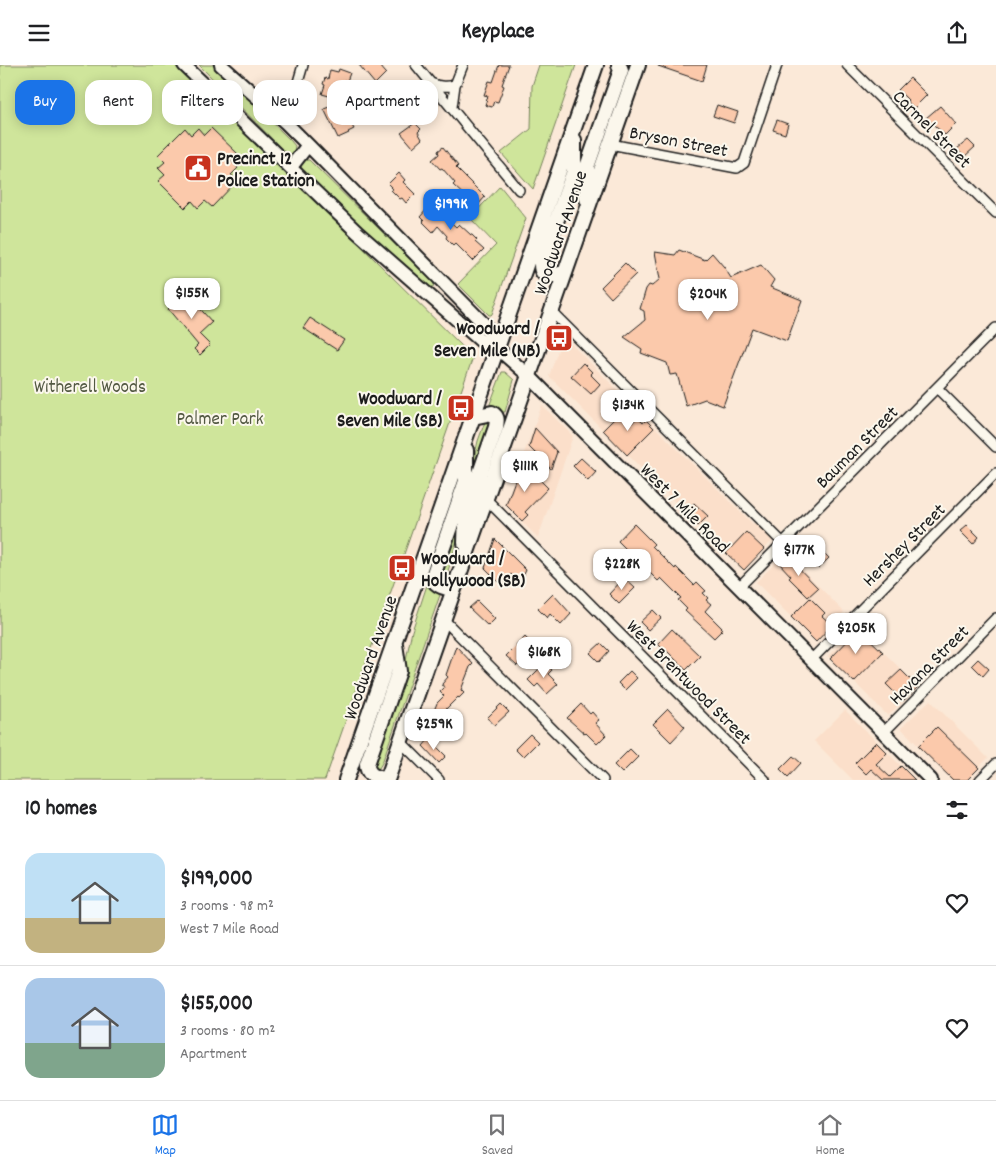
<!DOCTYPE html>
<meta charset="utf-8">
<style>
body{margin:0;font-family:Dekko,sans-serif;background:#f6f6f6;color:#202124;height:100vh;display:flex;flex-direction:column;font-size:19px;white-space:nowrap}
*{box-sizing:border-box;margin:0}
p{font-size:16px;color:#757577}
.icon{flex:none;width:28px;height:28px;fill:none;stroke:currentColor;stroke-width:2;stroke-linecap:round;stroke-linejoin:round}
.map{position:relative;height:715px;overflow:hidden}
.panel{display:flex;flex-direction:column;background:#fff;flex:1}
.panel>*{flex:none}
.guide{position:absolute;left:15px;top:15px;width:500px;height:45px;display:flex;gap:10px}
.price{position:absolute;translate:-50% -42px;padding:0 11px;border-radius:10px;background:#fff;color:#222;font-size:16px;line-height:32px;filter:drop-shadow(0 1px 2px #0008)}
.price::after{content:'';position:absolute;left:50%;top:30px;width:15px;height:11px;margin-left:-8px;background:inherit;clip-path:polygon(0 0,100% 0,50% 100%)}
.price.current{background:#1a73e8;color:#fff}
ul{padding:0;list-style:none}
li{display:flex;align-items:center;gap:15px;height:125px;padding:0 25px}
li+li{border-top:1px solid #e0e0e0}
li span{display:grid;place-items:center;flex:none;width:140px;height:100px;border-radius:15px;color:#555}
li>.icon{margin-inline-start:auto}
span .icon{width:60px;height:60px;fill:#fffc;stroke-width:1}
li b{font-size:21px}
h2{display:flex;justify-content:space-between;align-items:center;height:60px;padding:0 25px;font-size:21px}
.chip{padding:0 18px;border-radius:15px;background:#fff;box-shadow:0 2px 12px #0003;font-size:18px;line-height:45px}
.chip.current{background:#1a73e8;color:#fff}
header{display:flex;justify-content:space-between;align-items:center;height:65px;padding:0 25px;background:#fff;font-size:22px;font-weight:700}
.menu{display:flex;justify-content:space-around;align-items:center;height:70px;border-top:1px solid #e0e0e0;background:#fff;font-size:14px;color:#757577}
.menu a{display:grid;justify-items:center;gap:2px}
.menu .current{color:#1a73e8}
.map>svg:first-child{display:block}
.built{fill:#fbdfca}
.green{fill:#cfe59b;stroke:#76805c}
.building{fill:#fbc9ab;stroke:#1c1c1c}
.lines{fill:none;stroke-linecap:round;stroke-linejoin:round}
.street-casing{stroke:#1c1c1c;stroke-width:12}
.secondary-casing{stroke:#1c1c1c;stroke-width:16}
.primary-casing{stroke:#1c1c1c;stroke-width:18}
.street{stroke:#fbf7ec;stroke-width:9}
.secondary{stroke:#fbf7ec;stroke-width:12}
.primary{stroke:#fbf7ec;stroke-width:14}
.labels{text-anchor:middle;stroke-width:4;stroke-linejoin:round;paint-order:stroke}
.street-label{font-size:19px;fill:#1c1c1c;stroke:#fbf7ec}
.poi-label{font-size:19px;font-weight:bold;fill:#1c1c1c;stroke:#fbf7ec;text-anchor:start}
.park-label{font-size:19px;fill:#525842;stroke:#fbf7ec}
</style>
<header><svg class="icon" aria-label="menu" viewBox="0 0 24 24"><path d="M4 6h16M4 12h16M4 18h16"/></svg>Keyplace<svg class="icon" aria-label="share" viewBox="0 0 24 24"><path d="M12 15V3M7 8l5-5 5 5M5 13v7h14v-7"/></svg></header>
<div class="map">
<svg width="996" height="715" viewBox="0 0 996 715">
<rect width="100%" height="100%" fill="#fbe9d8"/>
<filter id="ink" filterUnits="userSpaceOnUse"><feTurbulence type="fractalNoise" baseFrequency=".02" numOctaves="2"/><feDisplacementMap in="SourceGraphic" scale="10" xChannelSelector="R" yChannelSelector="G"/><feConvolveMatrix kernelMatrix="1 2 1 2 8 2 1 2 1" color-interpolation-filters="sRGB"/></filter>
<g filter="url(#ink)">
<!-- built -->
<path class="built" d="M563 271 753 459 756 456 774 474 743 505 549 311Z
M542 340 573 371 538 473 505 439Z
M786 488 844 547 815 576 756 517Z
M857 561 918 621 888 651 828 591Z
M930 635 988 693 966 715H952L901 663Z
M845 645 915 715H853L814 676Z"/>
<!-- green -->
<path class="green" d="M0 0H178L473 292 325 715H0Z
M199 0H214L291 76 295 81 294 86 292 89 286 88Z
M539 0H576L533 124 501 88 531 64 532 21Z
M305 95H309L433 217 434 219 433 222H430L375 174 303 106 301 101 302 97Z
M500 121 526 153 492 249 491 250H489L458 219 496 180 470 153Z
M502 307H505L514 315 505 347H503L497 342 491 341 490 339Z
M486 354H492L446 513 442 514 438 512 471 407 478 376Z
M427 520H428L431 523 440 530 382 698 379 703 375 704 371 697 404 604 412 566Z"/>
<!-- building -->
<path class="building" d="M359 0H379L386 8 375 19Z
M499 0H509L502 20 504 21 498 37 494 36 492 42 485 40 488 31 484 30 489 16 493 17Z
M658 0H707L702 16 658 1Z
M339 4 350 8 347 16 344 15 341 25 332 22 329 31 322 29 325 20 323 19 325 13 328 14 330 5 338 7Z
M910 13 927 30 914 43 907 36 908 35 898 25Z
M391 19 399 27 398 29 409 40 402 47 397 42 396 43 381 30Z
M339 38 343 45 347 44 349 50 354 48 357 54 350 57 354 64 348 67 349 68 338 73 324 44Z
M717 40 738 47 734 58 713 51Z
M940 41 956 59 945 70 926 53Z
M777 55 788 59 785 69 773 65Z
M415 58 421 64 418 67 422 74 413 82 401 68Z
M185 63 191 70 198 63 204 70 211 63 238 89 231 96 238 103 231 110 238 115 212 142 205 136 198 143 192 136 185 143 158 116 165 110 158 103 165 97 158 90Z
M968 75 975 82 964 92 957 84Z
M443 82 458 101 456 103 485 132 477 141 471 135 470 136 453 120 455 118 442 103 440 104 432 95 439 89 438 86Z
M399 108 405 115 403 117 415 129 406 138 402 133 400 134 391 125 393 124 388 119Z
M435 135 442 142 440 144 443 146 441 148 456 162 459 159 471 170H472L477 175 475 177 484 185 473 196 455 178 453 180 446 173 447 171 438 161 433 167 423 157 424 156 420 152Z
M679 185 705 195 712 188 724 202 731 213 761 200 774 215 770 222 802 235 787 276 752 263 723 341 705 334 686 341 677 309 670 310 667 298 641 288 642 284 624 272 645 255 644 246 640 244 646 224 649 220 652 221 660 214 655 187 675 190Z
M625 198 636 209 611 233 601 222Z
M186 228 212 257 199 269 210 280 200 290 194 284 198 280 168 244Z
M310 253 344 275 337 285 303 263Z
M583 298 592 307 590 309 600 319 591 329 571 311Z
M621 347 632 358 637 352 643 358 646 355 654 363 627 390 603 365Z
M535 363 557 387 551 404 529 382Z
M581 393 596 407 588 416 573 401Z
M526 401 548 423 525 447 528 450 522 456 506 440 517 410Z
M694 438 708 451 698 461 684 447Z
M634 459 654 479 652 481 675 504 676 502 694 520 697 517 706 526 703 528 708 533 706 535 711 539 705 546 723 564 714 573 685 546 687 544 678 535 681 533 661 513 658 516 618 476Z
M967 460 979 472 973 479 960 466Z
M746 467 764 484 744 505 726 488Z
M495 474 526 505 520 518 511 509 501 519 485 503Z
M813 477 829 493 819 503 802 487Z
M787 491 818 523 808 532 789 513 791 511 779 498Z
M624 513 635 523 619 539 609 529Z
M553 529 571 549 561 560 550 549 547 553 538 544Z
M810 533 825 548 822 551 832 560 816 577 791 552Z
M477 536 495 554 488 561 469 543Z
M653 545 661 553 648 565 640 557Z
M672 564 700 591 686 605 666 585 665 586 658 579Z
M859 564 883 587 854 617 830 594Z
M525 572 535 582 517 601 506 591Z
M601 578 609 586 599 597 590 588Z
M456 581 473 599 470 602 461 625 464 628 459 633 458 632 442 648 459 664 450 672 432 654 434 652 432 651 437 638 444 631 440 627 444 623 442 619 448 612 446 610Z
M978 594 989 604 983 611 972 600Z
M545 598 552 605 548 609 558 619 547 629 538 619 535 622 528 615Z
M901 605 918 622 903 636 886 619Z
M630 606 637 613 625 625 618 618Z
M501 639 509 647 495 660 487 653Z
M581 639 590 649 592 647 599 655 595 658 606 670 597 679 586 668 585 669 567 653Z
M668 644 685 662 671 677 653 659Z
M937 662 979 703 967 715H953L918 681Z
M530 669 538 677 523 692 515 684Z
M429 674 446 691 439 698 423 681Z
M876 677 887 688 876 699 890 712 901 701 915 715H883L871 704 866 709 855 698Z
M630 684 638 692 622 708 614 700Z
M793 691 801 698 788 712 780 704Z"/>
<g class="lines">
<defs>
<path id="street" d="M416 0 519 125
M847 0 996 148
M431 18C440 22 446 22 455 20
M452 42 455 20 463 0
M286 58 303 0
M610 79 737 103 744 98 777 0
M551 246 783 478
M937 323 996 382
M486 434 765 715
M739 522 996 263
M443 554 603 715
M811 595 996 408
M884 667 996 553
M401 677 439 715
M980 715 996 699"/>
<path id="secondary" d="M184 0 357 167 481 276 497 283 529 311 931 715
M221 0 286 58 308 80 485 260 497 283
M291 102 308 80"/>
<path id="primary" d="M587 134V102L621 5 619 0
M564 208C554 210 541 215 541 199L574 106V75
M465 478 466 448 496 362C497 355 498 352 492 348L473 352
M453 525C445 522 434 521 433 511L466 416V385
M346 715 596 0
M386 715C376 712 367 711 367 699L399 606 395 579
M387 715 638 0"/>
</defs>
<!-- street casing -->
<use href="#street" class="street-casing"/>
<!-- secondary casing -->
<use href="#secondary" class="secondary-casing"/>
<!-- primary casing -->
<use href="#primary" class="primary-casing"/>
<!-- street -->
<use href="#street" class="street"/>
<!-- secondary -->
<use href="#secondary" class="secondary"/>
<!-- primary -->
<use href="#primary" class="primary"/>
</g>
</g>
<!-- icons -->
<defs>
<symbol id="civic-square" viewBox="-11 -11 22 22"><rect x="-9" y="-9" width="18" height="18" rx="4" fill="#c8321e" stroke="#fbf7ec"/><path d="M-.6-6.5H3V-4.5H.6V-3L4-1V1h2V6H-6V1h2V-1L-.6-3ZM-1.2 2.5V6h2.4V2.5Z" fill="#fff"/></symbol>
<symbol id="bus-square" viewBox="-11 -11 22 22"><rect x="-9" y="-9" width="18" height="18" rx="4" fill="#c8321e" stroke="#fbf7ec"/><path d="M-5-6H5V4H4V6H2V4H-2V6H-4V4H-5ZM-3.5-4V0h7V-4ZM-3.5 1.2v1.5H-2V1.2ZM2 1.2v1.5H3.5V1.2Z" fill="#fff"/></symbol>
</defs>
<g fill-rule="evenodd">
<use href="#civic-square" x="182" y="87" width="32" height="32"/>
<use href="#bus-square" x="543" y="257" width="32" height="32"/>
<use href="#bus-square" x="445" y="327" width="32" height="32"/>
<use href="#bus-square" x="386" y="487" width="32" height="32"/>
</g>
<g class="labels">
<!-- street labels -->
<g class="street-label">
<text transform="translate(933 63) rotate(45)" y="7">Carmel Street</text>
<text transform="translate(679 75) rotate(11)" y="7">Bryson Street</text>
<text transform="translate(559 167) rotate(-71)" y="7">Woodward Avenue</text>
<text transform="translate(856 381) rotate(-45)" y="7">Bauman Street</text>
<text transform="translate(686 442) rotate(45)" y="7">West 7 Mile Road</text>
<text transform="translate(903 479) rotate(-45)" y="7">Hershey Street</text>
<text transform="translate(369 592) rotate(-71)" y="7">Woodward Avenue</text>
<text transform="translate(928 599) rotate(-45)" y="7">Havana Street</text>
<text transform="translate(690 616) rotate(45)" y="7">West Brentwood Street</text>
</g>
<!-- poi labels -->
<g class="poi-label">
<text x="217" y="99">Precinct 12<tspan x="217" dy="22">Police Station</tspan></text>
<text x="540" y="269" text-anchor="end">Woodward /<tspan x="540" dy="22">Seven Mile (NB)</tspan></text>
<text x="442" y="339" text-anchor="end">Woodward /<tspan x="442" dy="22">Seven Mile (SB)</tspan></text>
<text x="421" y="499">Woodward /<tspan x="421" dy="22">Hollywood (SB)</tspan></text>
</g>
<!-- park labels -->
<g class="park-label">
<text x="90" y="327">Witherell Woods</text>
<text x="220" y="359">Palmer Park</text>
</g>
</g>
</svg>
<b class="price current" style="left:451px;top:166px">$199K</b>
<b class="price" style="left:192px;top:255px">$155K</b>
<b class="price" style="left:708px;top:256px">$204K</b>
<b class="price" style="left:628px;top:367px">$134K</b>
<b class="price" style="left:525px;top:428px">$111K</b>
<b class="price" style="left:799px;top:512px">$177K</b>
<b class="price" style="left:622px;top:526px">$228K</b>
<b class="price" style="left:856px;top:590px">$205K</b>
<b class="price" style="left:544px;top:614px">$168K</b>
<b class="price" style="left:434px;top:686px">$259K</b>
<div class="guide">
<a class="chip current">Buy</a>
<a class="chip">Rent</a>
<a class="chip">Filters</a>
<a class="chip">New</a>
<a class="chip">Apartment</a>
</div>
</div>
<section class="panel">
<h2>10 homes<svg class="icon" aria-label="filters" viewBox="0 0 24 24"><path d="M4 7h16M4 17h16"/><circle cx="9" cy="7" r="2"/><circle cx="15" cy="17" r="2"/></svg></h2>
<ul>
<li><span style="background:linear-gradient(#bfe0f5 65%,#c2b280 0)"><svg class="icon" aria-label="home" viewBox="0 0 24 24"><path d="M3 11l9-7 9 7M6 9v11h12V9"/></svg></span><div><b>$199,000</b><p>3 rooms · 98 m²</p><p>West 7 Mile Road</p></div><svg class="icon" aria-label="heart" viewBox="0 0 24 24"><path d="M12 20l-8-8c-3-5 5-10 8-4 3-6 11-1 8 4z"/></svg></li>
<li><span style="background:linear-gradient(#a9c7e8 65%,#7fa58c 0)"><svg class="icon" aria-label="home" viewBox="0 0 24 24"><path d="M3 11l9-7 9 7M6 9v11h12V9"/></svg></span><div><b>$155,000</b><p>3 rooms · 80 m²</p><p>Apartment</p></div><svg class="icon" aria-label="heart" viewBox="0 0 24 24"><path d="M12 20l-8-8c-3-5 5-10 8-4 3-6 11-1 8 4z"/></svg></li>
</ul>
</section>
<nav class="menu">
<a class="current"><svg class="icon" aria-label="map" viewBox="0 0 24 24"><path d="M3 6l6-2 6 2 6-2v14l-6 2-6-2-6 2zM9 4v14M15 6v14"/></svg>Map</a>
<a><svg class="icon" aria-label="saved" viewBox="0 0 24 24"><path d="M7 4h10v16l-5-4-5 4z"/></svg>Saved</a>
<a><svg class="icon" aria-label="home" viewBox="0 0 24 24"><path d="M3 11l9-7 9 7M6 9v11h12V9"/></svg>Home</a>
</nav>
